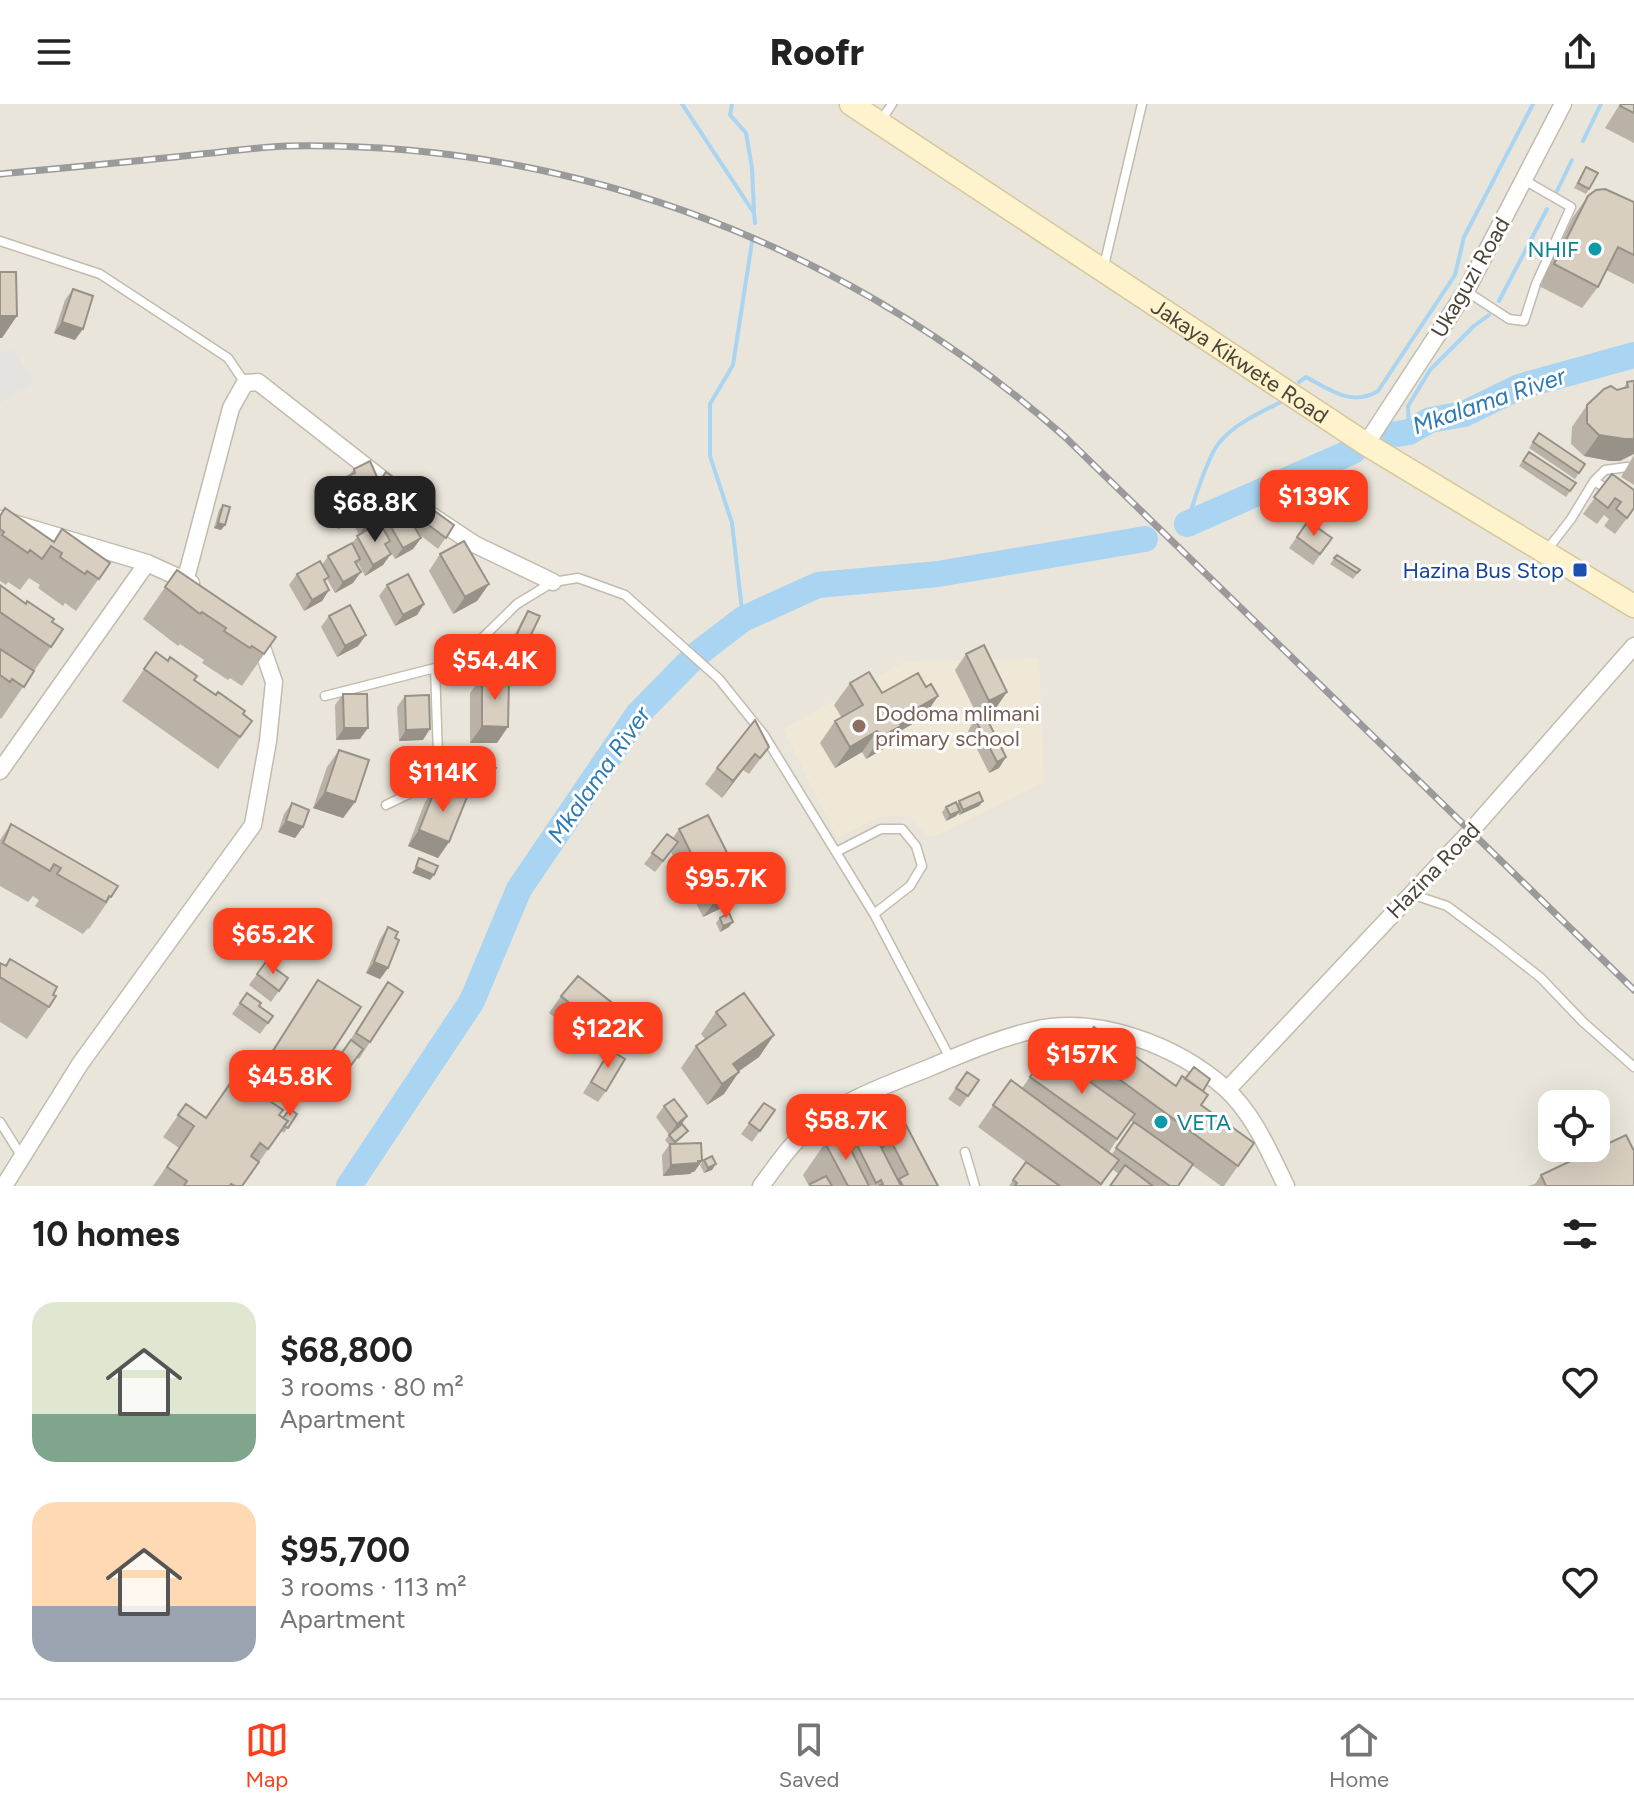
<!DOCTYPE html>
<meta charset="utf-8">
<style>
body{margin:0;font-family:Figtree,sans-serif;background:#f6f6f6;color:#222;height:100vh;display:flex;flex-direction:column;font-size:30px;white-space:nowrap}
*{box-sizing:border-box;margin:0}
p{font-size:26px;color:#767676}
.icon{flex:none;width:44px;height:44px;fill:none;stroke:currentColor;stroke-width:2;stroke-linecap:round;stroke-linejoin:round}
.map{position:relative;height:1082px;overflow:hidden}
.panel{display:flex;flex-direction:column;background:#fff;flex:1}
.panel>*{flex:none}
.buttons{position:absolute;left:1538px;top:986px;display:grid;gap:16px}
.buttons a{display:grid;place-items:center;width:72px;height:72px;border-radius:16px;background:#fff;box-shadow:0 8px 32px #0002;font-size:40px}
.price{position:absolute;translate:-50% -68px;padding:0 18px;border-radius:16px;background:#fc3f1d;color:#fff;font-size:26px;line-height:52px;filter:drop-shadow(0 2px 4px #0008)}
.price::after{content:'';position:absolute;left:50%;top:48px;width:24px;height:18px;margin-left:-12px;background:inherit;clip-path:polygon(0 0,100% 0,50% 100%)}
.price.current{background:#222;color:#fff}
ul{padding:0;list-style:none}
li{display:flex;align-items:center;gap:24px;height:200px;padding:0 32px}
li span{display:grid;place-items:center;flex:none;width:224px;height:160px;border-radius:24px;color:#555}
li>.icon{margin-inline-start:auto}
span .icon{width:96px;height:96px;fill:#fffc;stroke-width:1}
li b{font-size:34px}
h2{display:flex;justify-content:space-between;align-items:center;height:96px;padding:0 32px;font-size:34px}
header{display:flex;justify-content:space-between;align-items:center;height:104px;padding:0 32px;background:#fff;font-size:36px;font-weight:800}
.dock{display:flex;justify-content:space-around;align-items:center;height:112px;border-top:2px solid #e0e0e0;background:#fff;font-size:22px;color:#767676}
.dock a{display:grid;justify-items:center;gap:4px}
.dock .current{color:#fc3f1d}
.map>svg:first-child{display:block}
.residential{fill:#eae5da;fill-rule:evenodd}
.education{fill:#efe8d6}
.parking{fill:#e5e3e0}
.lines{fill:none;stroke-linecap:round;stroke-linejoin:round}
.stream{stroke:#a9d4f2;stroke-width:4}
.river{stroke:#a9d4f2;stroke-width:26}
.lane-casing{stroke:#c2bbae;stroke-width:11}
.street-casing{stroke:#c2bbae;stroke-width:19}
.secondary-casing{stroke:#d6c79b;stroke-width:25}
.lane{stroke:#fff;stroke-width:8}
.street{stroke:#fff;stroke-width:16}
.secondary{stroke:#fff3cd;stroke-width:22}
.rail-casing{stroke:#9a9a9a;stroke-width:7}
.rail{stroke:#fff;stroke-width:4;stroke-dasharray:12;stroke-linecap:butt}
.wall{fill:#bab2a6;fill-rule:evenodd}
.shaded-wall{fill:#979187}
.building{fill:#d8cfc1;stroke:#979187;stroke-width:2}
.culture-dot{fill:#0f9aa8;stroke:#fff;stroke-width:3}
.transit-dot{fill:#1a4fb4;stroke:#fff;stroke-width:3}
.education-dot{fill:#8d6e63;stroke:#fff;stroke-width:3}
.labels{text-anchor:middle;stroke-width:6;stroke-linejoin:round;paint-order:stroke}
.culture-label{font-size:22px;fill:#0d838f;stroke:#fff;text-anchor:end}
.street-label{font-size:22px;fill:#4b4439;stroke:#fff}
.transit-label{font-size:22px;fill:#164399;stroke:#fff;text-anchor:end}
.education-label{font-size:22px;fill:#785e54;stroke:#fff;text-anchor:start}
.water-label{font-size:24px;font-style:italic;fill:#2e7ab2;stroke:#fff}
</style>
<header><svg class="icon" aria-label="menu" viewBox="0 0 24 24"><path d="M4 6h16M4 12h16M4 18h16"/></svg>Roofr<svg class="icon" aria-label="share" viewBox="0 0 24 24"><path d="M12 15V3M7 8l5-5 5 5M5 13v7h14v-7"/></svg></header>
<div class="map">
<svg width="1634" height="1082" viewBox="0 0 1634 1082">
<rect width="100%" height="100%" fill="#f6f3ec"/>
<!-- residential -->
<path class="residential" d="M0 0H1634V1082H0ZM1552 1000H1596V1044H1552Z"/>
<!-- education -->
<path class="education" d="M1039 555 1044 678 939 731 928 733 910 712H883L837 734 783 625 906 557Z"/>
<!-- parking -->
<path class="parking" d="M12 244 34 279 0 299V249Z"/>
<g class="lines">
<!-- stream -->
<path class="stream" d="M682 0 754 109 755 119
M732 0 730 11 746 29 752 64 754 107
M1583 37 1601 0
M1557 87 1572 56
M1499 197 1547 105
M1299 278 1306 273C1330 286 1352 303 1378 287L1455 171 1464 133 1533 0
M1409 328 1408 302 1430 266 1474 222 1489 211
M1187 420C1192 402 1208 352 1219 339 1234 320 1261 308 1281 298
M743 515 732 419 710 352V300L733 261 752 138"/>
<!-- river -->
<path class="river" d="M1391 331 1409 328 1430 316 1464 310 1519 283 1634 251
M1187 420 1353 347
M349 1082 472 897 519 785 638 610 696 551 743 515 818 481 938 470 1145 435"/>
<defs>
<path id="lane" d="M880 18 892 0
M0 137 100 170 228 254 245 279
M1103 166 1142 0
M1466 187 1509 215 1524 217 1536 180 1571 103 1524 76
M1594 377 1605 366 1627 363
M1547 446 1571 415 1594 377 1609 386
M325 592 435 564 466 550 517 500 553 478 578 474 625 491 719 575 764 631 874 810 950 954
M386 701 413 688 438 651 435 564
M836 748 881 725H902L916 742 922 762 910 782 874 810
M1411 790 1447 802 1494 837 1541 874 1583 918 1634 963
M0 1018 22 1053
M965 1048 975 1082"/>
<path id="street" d="M1366 340 1466 187 1563 0
M0 415 147 459 191 479
M186 474 231 304 245 279 258 278 414 400 474 440 553 478
M0 667 147 459
M1227 986 1470 728 1634 542
M4 1082 80 960 253 721 268 637 274 578 263 546 254 533
M761 1082C776 1062 792 1038 812 1022 847 994 890 980 931 963 964 949 1000 934 1034 926 1099 911 1177 942 1225 984 1253 1009 1270 1049 1286 1082"/>
<g id="secondary">
<path id="s1" d="M851 0 1366 340 1634 502"/>
</g>
</defs>
<!-- lane casing -->
<use href="#lane" class="lane-casing"/>
<!-- street casing -->
<use href="#street" class="street-casing"/>
<!-- secondary casing -->
<use href="#secondary" class="secondary-casing"/>
<!-- lane -->
<use href="#lane" class="lane"/>
<!-- street -->
<use href="#street" class="street"/>
<!-- secondary -->
<use href="#secondary" class="secondary"/>
<defs>
<path id="rail" d="M0 70C64 64 129 58 193 51 225 48 257 43 289 42 578 37 849 143 1065 333L1634 886"/>
</defs>
<!-- rail casing -->
<use href="#rail" class="rail-casing"/>
<!-- rail -->
<use href="#rail" class="rail"/>
</g>
<!-- wall -->
<path class="wall" d="M1620 0H1634V39L1605 24Z
M1586 63 1589 85 1586 90 1574 84Z
M1588 92 1634 98V180L1606 166 1598 183 1582 204 1539 182 1573 113Z
M73 185 75 236 54 229 65 196Z
M1632 277 1620 357H1610L1584 352 1571 340 1572 323 1587 301 1617 286 1624 284 1627 278Z
M1539 329 1585 360 1575 375 1529 344Z
M1529 348 1576 379 1566 393 1519 362Z
M1634 351V381L1621 373Z
M354 365 379 378 406 382 381 420 382 423 387 416 416 412 425 400 454 421 438 445 420 431 421 434 413 445 395 455 387 441 383 461 365 472 358 459 353 479 335 489 327 475 325 478 329 486 322 497 304 507 289 481 297 470 322 461 328 452 352 439 359 431 353 419 338 425 324 394 336 378 348 372Z
M1612 370 1634 405 1615 430 1604 422 1609 415 1604 411 1597 420 1583 410Z
M223 401 225 421 221 426 214 424 219 406Z
M0 412 54 438 110 459 76 507 65 499 63 502 38 484 40 481 29 474 20 486 8 478 6 481 0 477V435L4 428 0 435Z
M1308 417 1332 434 1313 461 1289 444Z
M440 450 489 480 477 497 453 510 429 467Z
M1337 451 1360 466 1353 475 1330 460Z
M177 466 276 533 242 582 230 574 228 576 202 559 204 556 180 540 178 542 143 515Z
M0 481 63 525 1 615 0 614Z
M387 481 424 500 417 511 395 522 379 492Z
M528 507 527 539 519 550 508 545 521 518Z
M329 512 366 531 358 542 337 553 321 523Z
M527 543 532 570 524 581 510 574 519 554Z
M156 548 252 617 218 665 122 597Z
M966 550 996 604 978 613 955 566Z
M482 573 497 639H470V589Z
M850 579 882 589 926 583 938 592 923 614 895 630 885 644 866 655 862 648 835 664 820 639 835 617 842 614 834 601Z
M343 590 360 635 336 636 335 601Z
M405 592 423 636 399 637 397 603Z
M975 615 1006 653 999 664 989 669 968 627Z
M769 643 749 670 743 666 722 694 705 680 717 664Z
M339 646 355 698 343 714 313 704 327 663Z
M488 660 496 664 486 678 479 674Z
M437 681 449 738 438 754 408 742 425 698Z
M959 697H983L979 702 959 711 958 709 956 712 946 717 942 708 946 703 957 701Z
M292 699 303 723 295 734 278 728 284 710Z
M11 720 111 793 89 825 88 824 83 830 35 802 39 796 33 792 28 798 0 782V736Z
M679 725 732 799 703 813 671 748 655 768 644 760 667 730 673 734Z
M720 814 729 823 720 828 716 819Z
M388 823 395 834 388 864 380 875 366 869 380 835Z
M266 858 288 874 271 898 249 881Z
M0 859 49 903 27 935 0 918Z
M318 876 313 977 297 999 256 971Z
M388 878 370 938 359 955 357 954 333 987 321 978 345 944Z
M247 889 259 902 273 912 260 930 232 910Z
M561 892 617 929 600 950 549 909Z
M716 908 774 931 759 953 739 967 724 990 707 1001 681 964 696 942 705 935 701 930Z
M1094 923 1176 982 1203 987 1201 1001 1254 1039 1224 1082H1221L1192 1061 1178 1082H1110L1119 1070 1112 1065 1101 1082H1009L1026 1058 978 1023 1011 976 1022 984 1048 948 1066 961ZM1130 1016 1134 1019 1112 1050 1109 1048Z
M610 946 606 987 598 998 583 989Z
M967 968 979 976 960 1003 948 995Z
M251 986 261 991 279 1011 283 1014 297 1010 284 1029 281 1027 242 1082H153L179 1044 163 1033 186 1000 206 1013Z
M764 999 775 1006 752 1038 741 1030Z
M664 1002 687 1012 682 1020 684 1032 675 1040 702 1057 694 1068H692L690 1070 663 1072 662 1051 669 1041 665 1036 669 1031 656 1013Z
M877 1011 938 1082H809L803 1071 825 1039 845 1035 853 1023 870 1022Z
M704 1056 712 1066 704 1069 700 1061Z
M1541 1071 1634 1082H1527L1535 1080Z"/>
<!-- shaded-wall -->
<path class="shaded-wall" d="M0 212H17L2 234H0Z
M62 218 83 225 75 236 54 229Z
M1599 331 1634 335V350L1620 357H1610L1584 352Z
M365 402 353 419 338 425 350 409Z
M391 405 380 421 359 431 370 414Z
M218 419 225 421 221 426 214 424Z
M421 434 413 445 395 455 403 444Z
M391 450 383 461 365 472 373 461Z
M361 468 353 479 335 489 343 478Z
M489 480 477 497 453 510 465 493Z
M329 486 322 497 304 507 312 496Z
M424 500 417 511 395 522 403 511Z
M366 531 358 542 337 553 345 542Z
M1007 588 996 604 978 613 989 597Z
M938 592 923 614 895 630 885 644 866 655 881 633 897 616Z
M482 622 508 623 497 639H470Z
M344 624H368L360 635 336 636Z
M430 625 423 636 399 637 406 626Z
M877 627 862 648 835 664 850 643Z
M755 650 722 694 733 677Z
M1006 653 999 664 989 669 997 658Z
M325 688 355 698 343 714 313 704Z
M983 697 979 702 959 711 963 706Z
M960 707 956 712 946 717 950 711Z
M286 717 303 723 295 734 278 728Z
M419 726 449 738 438 754 408 742Z
M416 763 434 771 430 776 412 769Z
M744 782 732 799 703 813 715 797Z
M733 818 729 823 720 828 723 822Z
M374 858 388 864 380 875 366 869Z
M629 912 617 929 600 950 612 934Z
M774 931 759 953 722 979 733 960Z
M739 968 724 990 707 1001 722 980Z
M687 1012 679 1023 669 1031 677 1020Z
M890 1035 869 1065 867 1060 882 1039Z
M861 1036 857 1041 839 1066 838 1064 856 1039Z
M702 1057 694 1068H692L690 1070 663 1072 671 1061Z
M716 1060 712 1066 704 1069 708 1064Z"/>
<!-- building -->
<path class="building" d="M1621 0H1634V9L1620 2Z
M1586 63 1598 69 1589 85 1578 79Z
M1605 85 1634 98V151L1618 143 1598 183 1554 160 1588 92 1596 86Z
M0 168H16L17 212H0Z
M73 185 93 192 83 225 62 218Z
M1632 277H1634V335H1625L1599 331 1587 319V301L1604 285 1611 282 1617 286 1628 283 1627 278Z
M1539 329 1585 360 1579 369 1533 338Z
M1529 348 1576 379 1570 387 1523 357Z
M370 357 391 405 370 414 365 402 350 409 336 378 355 369 354 365Z
M386 368 406 382 397 395 382 385 379 378Z
M1612 370 1634 386V404L1627 414 1616 405 1621 398 1615 394 1608 404 1594 393Z
M425 400 454 421 446 434 426 419 419 407Z
M223 401 230 403 225 421 218 419Z
M410 402 420 420 415 424 421 434 403 444 387 416Z
M5 404 54 438 62 425 110 459 99 475 87 467 85 470 60 453 62 449 51 442 42 455 30 446 28 449 2 431 4 428 0 425V412Z
M1308 417 1332 434 1320 450 1297 433Z
M380 419 390 437 385 440 391 450 373 461 357 432Z
M464 437 489 480 465 493 440 450Z
M352 439 360 455 355 458 361 468 343 478 328 452Z
M1337 451 1360 466 1357 469 1334 454Z
M320 457 329 473 324 476 329 486 312 496 297 470Z
M177 466 276 533 264 550 252 542 250 544 224 527 226 524 202 508 200 510 165 483Z
M408 470 424 500 403 511 387 481Z
M0 481 26 500 27 497 54 515 52 518 63 525 51 543 0 508Z
M350 501 366 531 345 542 329 512Z
M528 507 540 512 527 539 515 534Z
M984 541 1007 588 989 597 966 550Z
M527 543 542 550 532 570 517 563Z
M0 545 34 567 24 583 12 575 10 578 0 571Z
M156 548 168 557 170 553 197 572 194 576 216 591 218 588 245 607 243 610 252 617 240 633 144 565Z
M869 568 882 589 918 569 926 583 931 580 938 592 897 616 901 622 881 633 877 627 850 643 835 617 863 601 850 579Z
M482 573H509L508 623 482 622Z
M343 590H367L368 624H344Z
M429 591 430 625 406 626 405 592Z
M985 611 1006 653 997 658 975 615Z
M755 616 769 643 760 654 755 650 733 677 717 664Z
M339 646 369 656 355 698 325 688Z
M488 660 496 664 490 673 483 668Z
M437 681 467 693 449 738 419 726Z
M979 688 983 697 963 706 959 697Z
M956 698 960 707 950 711 946 703Z
M292 699 309 706 303 723 286 717Z
M708 711 744 782 715 797 679 725Z
M11 720 118 782 111 793 109 792 106 798 57 770 61 764 54 760 50 767 3 739Z
M667 730 678 738 663 757 652 749Z
M419 754 438 762 434 771 416 763Z
M729 809 733 818 723 822 720 814Z
M388 823 398 828 395 834 399 836 388 864 374 858Z
M10 855 57 883 53 891 56 892 49 903 0 873V859L6 862Z
M266 858 288 874 279 887 257 870Z
M578 872 629 912 612 934 561 892Z
M318 876 361 903 313 977 271 950Z
M388 878 403 888 370 938 356 929Z
M247 889 261 899 259 902 273 912 268 919 240 899Z
M744 889 774 931 733 960 739 968 722 980 696 942 726 921 716 908Z
M1094 923 1176 982 1182 972 1208 991 1201 1001 1254 1039 1238 1062 1078 945Z
M351 936 363 945 341 975 329 967Z
M610 946 625 955 606 987 591 978Z
M1048 948 1135 1010 1117 1035 1030 973Z
M1194 963 1210 975 1203 987 1185 975Z
M967 968 979 976 968 992 956 984Z
M234 974 251 986 256 978 266 984 261 991 283 1006 279 1011 288 1017 268 1045 260 1039 251 1052 259 1058 242 1082H235L231 1080 230 1082H184L187 1077 167 1063 194 1022 178 1011 186 1000 206 1014Z
M1011 976 1119 1056 1101 1080 993 1001Z
M674 995 687 1012 677 1020 664 1002Z
M764 999 775 1006 760 1027 749 1019Z
M896 1002 938 1082H903L899 1075 908 1070 890 1035 882 1039 872 1021 880 1016 877 1011Z
M290 1005 297 1010 288 1024 284 1022 288 1017 283 1014Z
M867 1016 901 1082H879L883 1080 881 1076 876 1079 857 1041 862 1038 861 1036 856 1039 851 1029 855 1027 853 1023Z
M1134 1018 1193 1060 1178 1082H1170L1116 1044Z
M682 1020 688 1027 675 1038 669 1031Z
M843 1030 869 1082H848L825 1039Z
M1626 1031 1634 1047V1082H1546L1541 1071Z
M701 1039 702 1057H698V1059L671 1061 670 1040Z
M712 1052 716 1060 708 1064 704 1056Z
M1026 1058 1060 1082H1015L1017 1079 1013 1076Z
M1125 1061 1153 1082H1110Z
M826 1072 832 1082H811L810 1080Z"/>
<!-- markers -->
<g class="culture-dot">
<circle cx="1595" cy="145" r="8"/>
<circle cx="1161" cy="1018" r="8"/>
</g>
<rect class="transit-dot" x="1572" y="458" width="16" height="16" rx="4"/>
<circle class="education-dot" cx="859" cy="622" r="8"/>
<g class="labels">
<!-- culture labels -->
<g class="culture-label">
<text x="1579" y="153">NHIF</text>
<text x="1177" y="1026" text-anchor="start">VETA</text>
</g>
<!-- street labels -->
<g class="street-label">
<text transform="translate(1470 173) rotate(-60)" y="8">Ukaguzi Road</text>
<text dy="8" stroke="none"><textPath href="#s1" startOffset="466">Jakaya Kikwete Road</textPath></text>
<text transform="translate(1433 766) rotate(-46)" y="8">Hazina Road</text>
</g>
<!-- transit labels -->
<g class="transit-label">
<text x="1564" y="474">Hazina Bus Stop</text>
</g>
<!-- education labels -->
<g class="education-label">
<text x="875" y="617">Dodoma mlimani<tspan x="875" dy="25">primary school</tspan></text>
</g>
<!-- water labels -->
<g class="water-label">
<text transform="translate(1489 297) rotate(-19)" y="8">Mkalama River</text>
<text transform="translate(599 671) rotate(-55)" y="8">Mkalama River</text>
</g>
</g>
</svg>
<div class="buttons">
<a><svg class="icon" aria-label="locate" viewBox="0 0 24 24"><circle cx="12" cy="12" r="6"/><path d="M12 2v4M12 18v4M2 12h4M18 12h4"/></svg></a>
</div>
<b class="price" style="left:1314px;top:434px">$139K</b>
<b class="price current" style="left:375px;top:440px">$68.8K</b>
<b class="price" style="left:495px;top:598px">$54.4K</b>
<b class="price" style="left:443px;top:710px">$114K</b>
<b class="price" style="left:726px;top:816px">$95.7K</b>
<b class="price" style="left:273px;top:872px">$65.2K</b>
<b class="price" style="left:608px;top:966px">$122K</b>
<b class="price" style="left:1082px;top:992px">$157K</b>
<b class="price" style="left:290px;top:1014px">$45.8K</b>
<b class="price" style="left:846px;top:1058px">$58.7K</b>
</div>
<section class="panel">
<h2>10 homes<svg class="icon" aria-label="filters" viewBox="0 0 24 24"><path d="M4 7h16M4 17h16"/><circle cx="9" cy="7" r="2"/><circle cx="15" cy="17" r="2"/></svg></h2>
<ul>
<li><span style="background:linear-gradient(#dfe7d0 70%,#7fa58c 0)"><svg class="icon" aria-label="home" viewBox="0 0 24 24"><path d="M3 11l9-7 9 7M6 9v11h12V9"/></svg></span><div><b>$68,800</b><p>3 rooms · 80 m²</p><p>Apartment</p></div><svg class="icon" aria-label="heart" viewBox="0 0 24 24"><path d="M12 20l-8-8c-3-5 5-10 8-4 3-6 11-1 8 4z"/></svg></li>
<li><span style="background:linear-gradient(#ffd9b3 65%,#9aa5b1 0)"><svg class="icon" aria-label="home" viewBox="0 0 24 24"><path d="M3 11l9-7 9 7M6 9v11h12V9"/></svg></span><div><b>$95,700</b><p>3 rooms · 113 m²</p><p>Apartment</p></div><svg class="icon" aria-label="heart" viewBox="0 0 24 24"><path d="M12 20l-8-8c-3-5 5-10 8-4 3-6 11-1 8 4z"/></svg></li>
</ul>
</section>
<nav class="dock">
<a class="current"><svg class="icon" aria-label="map" viewBox="0 0 24 24"><path d="M3 6l6-2 6 2 6-2v14l-6 2-6-2-6 2zM9 4v14M15 6v14"/></svg>Map</a>
<a><svg class="icon" aria-label="saved" viewBox="0 0 24 24"><path d="M7 4h10v16l-5-4-5 4z"/></svg>Saved</a>
<a><svg class="icon" aria-label="home" viewBox="0 0 24 24"><path d="M3 11l9-7 9 7M6 9v11h12V9"/></svg>Home</a>
</nav>
